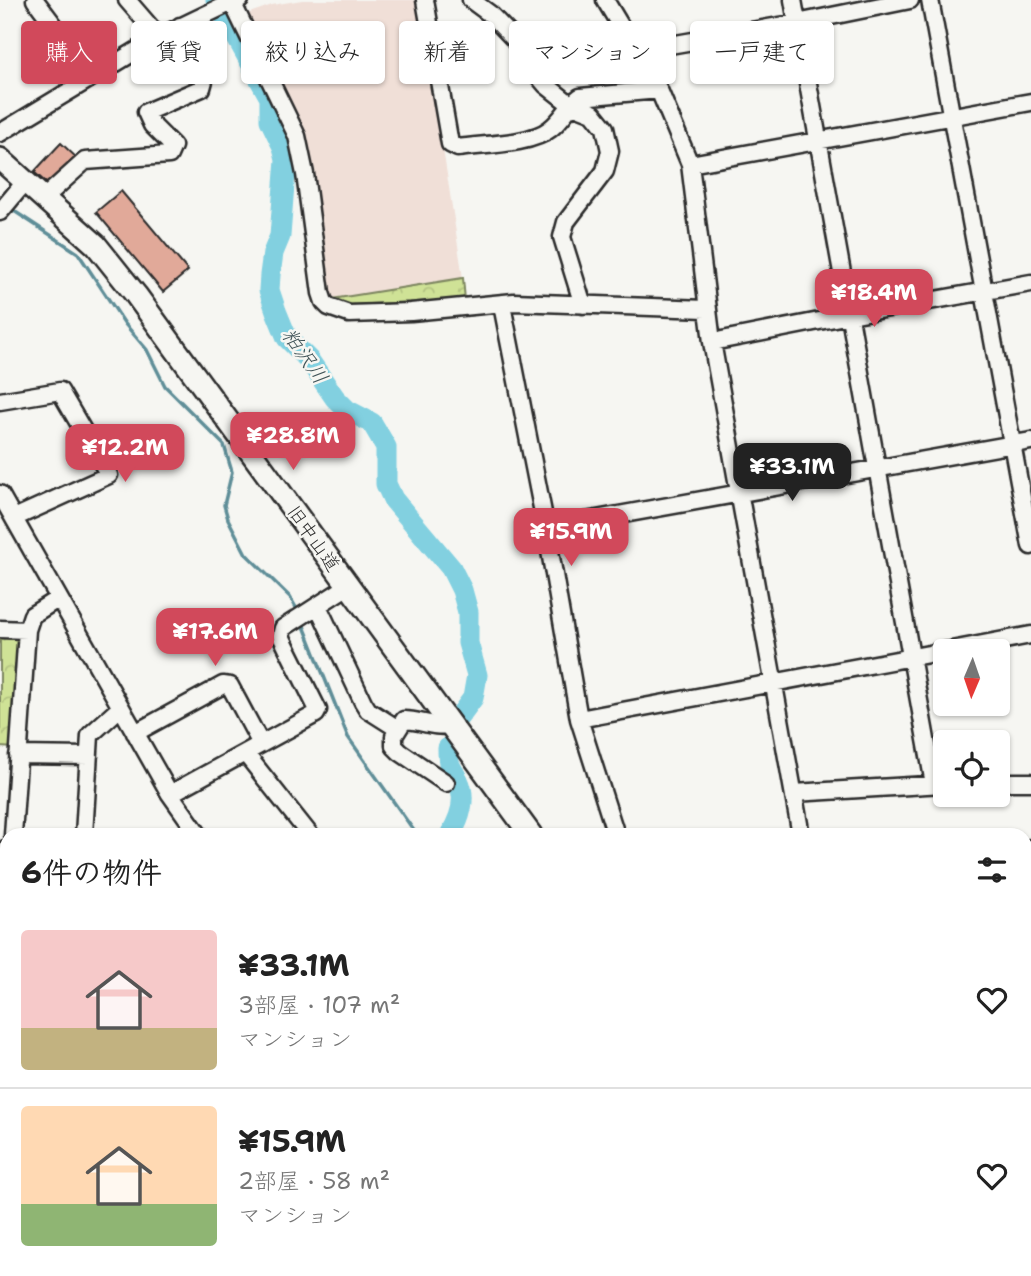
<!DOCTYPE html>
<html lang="ja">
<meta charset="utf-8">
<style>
body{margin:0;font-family:"Shantell Sans","Klee One",sans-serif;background:#f2f2f2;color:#222;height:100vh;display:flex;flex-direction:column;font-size:26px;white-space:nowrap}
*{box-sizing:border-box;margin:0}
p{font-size:23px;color:#767676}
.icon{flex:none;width:38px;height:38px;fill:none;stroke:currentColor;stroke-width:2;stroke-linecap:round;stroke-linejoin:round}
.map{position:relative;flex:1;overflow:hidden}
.side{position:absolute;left:0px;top:828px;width:1032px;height:450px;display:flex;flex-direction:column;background:#fff;border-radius:21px 21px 0 0;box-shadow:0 2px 5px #0004}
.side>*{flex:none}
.banner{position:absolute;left:21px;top:21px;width:990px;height:63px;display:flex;gap:14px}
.needle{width:46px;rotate:182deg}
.fabs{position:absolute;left:933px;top:639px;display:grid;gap:14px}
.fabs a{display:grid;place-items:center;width:77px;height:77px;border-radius:7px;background:#fff;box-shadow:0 2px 5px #0004;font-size:35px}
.price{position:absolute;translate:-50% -60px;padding:0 16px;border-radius:14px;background:#d1495b;color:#fff;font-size:23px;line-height:46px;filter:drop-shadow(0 2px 4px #0008)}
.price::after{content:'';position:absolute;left:50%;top:42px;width:21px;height:16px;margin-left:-10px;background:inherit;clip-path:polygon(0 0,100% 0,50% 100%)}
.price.selected{background:#222;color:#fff}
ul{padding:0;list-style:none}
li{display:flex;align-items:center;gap:21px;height:175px;padding:0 21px}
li+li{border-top:2px solid #e0e0e0}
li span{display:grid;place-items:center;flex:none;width:196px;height:140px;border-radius:7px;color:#555}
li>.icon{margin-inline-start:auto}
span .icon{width:84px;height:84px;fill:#fffc;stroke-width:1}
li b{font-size:30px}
h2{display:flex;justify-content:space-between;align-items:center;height:84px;padding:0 21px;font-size:30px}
.pill{padding:0 24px;border-radius:7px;background:#fff;box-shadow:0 2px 5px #0004;font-size:24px;line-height:63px}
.pill.selected{background:#d1495b;color:#fff}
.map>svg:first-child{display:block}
.built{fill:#f0dfd7}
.park{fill:url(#park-crowns);stroke:#7d8660;stroke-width:2}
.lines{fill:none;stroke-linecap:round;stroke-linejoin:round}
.stream{stroke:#5f8e98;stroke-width:3.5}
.river{stroke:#82d0e0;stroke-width:21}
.building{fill:#e1a999;stroke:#2b2b2b;stroke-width:2}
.minor-casing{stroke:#2b2b2b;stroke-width:21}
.major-casing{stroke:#2b2b2b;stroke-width:26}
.minor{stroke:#f6f6f2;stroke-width:16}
.major{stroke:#f6f6f2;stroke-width:21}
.rail{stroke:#2b2b2b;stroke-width:3.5}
.labels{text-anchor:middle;stroke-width:5;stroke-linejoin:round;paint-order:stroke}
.street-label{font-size:19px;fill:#2b2b2b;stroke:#f6f6f2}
.water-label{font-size:21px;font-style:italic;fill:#415458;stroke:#f6f6f2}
</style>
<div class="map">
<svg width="1031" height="1276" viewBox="0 0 1031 1276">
<defs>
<pattern id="park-crowns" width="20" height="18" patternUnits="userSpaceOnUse" patternTransform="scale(1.75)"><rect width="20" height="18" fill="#cfe296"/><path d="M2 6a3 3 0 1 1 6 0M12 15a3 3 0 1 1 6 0" fill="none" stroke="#b2c281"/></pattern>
</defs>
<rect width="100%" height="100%" fill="#f6f6f2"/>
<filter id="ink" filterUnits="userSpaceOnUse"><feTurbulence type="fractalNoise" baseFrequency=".0143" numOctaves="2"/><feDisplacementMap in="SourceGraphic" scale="14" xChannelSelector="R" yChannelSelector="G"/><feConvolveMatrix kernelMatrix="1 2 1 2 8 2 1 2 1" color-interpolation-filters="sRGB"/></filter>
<g filter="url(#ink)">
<!-- built -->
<path class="built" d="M302 0H420L463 278 332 299 329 296 314 179 302 126 244 15 272 5Z
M7 910V1026L0 1023V925Z
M886 1270 887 1276H714L712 1271Z"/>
<!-- park -->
<path class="park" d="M463 278 465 300 345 305 332 299Z
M0 636H16L21 642 15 748 0 747Z"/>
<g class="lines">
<!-- stream -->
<path class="stream" d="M670 96 682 125
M11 209 78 253 125 324 147 350 165 386 224 445 232 472 224 505 228 519 246 554 290 597 298 611
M302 621 348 737 417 835"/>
<!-- river -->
<path class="river" d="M216 0 270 98V120L283 147 286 159 280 236 273 253 270 275 269 290 276 311 287 338 309 360 335 398 347 410 372 423 386 447V484L393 499 451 568 462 590 468 612V643L477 675 473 698 459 717
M448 748C448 769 450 763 458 780 467 798 460 819 450 835"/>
</g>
<!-- building -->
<path class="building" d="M61 143 79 160 53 189 34 172Z
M121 191 188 271 163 292 96 212Z"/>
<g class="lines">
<defs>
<path id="minor" d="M35 0 93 77
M127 0 159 37
M425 0 450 144 458 148C483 144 530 145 550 129 562 120 568 106 580 97L659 90
M471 0 490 14 515 40 525 60 546 85 570 104 593 113 605 128 610 151 605 171 566 222 562 237 583 305
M605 0 659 90 690 164 712 342 801 835
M793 0 934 784
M930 0 1031 546
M232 2 297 136 305 174 321 293 324 302 329 307 349 314 411 312 514 302 706 309
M635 51 797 23 910 0
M0 133 159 37 232 2 240 0
M690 164 1031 102
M44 198 85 161 169 155 173 146 152 125 146 112 202 88 205 77 180 26
M0 212 25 182
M502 305 546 528 579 719 616 835
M712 342 850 315 1031 283
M0 401 60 391 109 475 14 518
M0 494 170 794 199 835
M546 528 1031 441
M318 606 363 702 368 710 398 729
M0 629 27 630
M946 651 1031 635
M579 719 945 651
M135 733 223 685 230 686 261 744
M245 753 310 835
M18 755 89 756
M998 782H1031
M446 783 400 752 394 746V736L404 720C420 720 433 728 449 725
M794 793 943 784
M170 794 316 714 318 710 281 636 283 628 348 586
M13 835 27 630 32 615 59 598
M84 835 90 735 121 707
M1026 852 1031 848
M0 860 7 848
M0 1036 7 1039
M1026 1080H1031
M0 1119 7 1122
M267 1270 269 1276
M408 1270 416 1276
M478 1270 485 1276
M624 1270 633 1276
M889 1270 890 1276
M514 1276 516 1270
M650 1276 658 1270
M953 1276 954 1270"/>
<path id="major" d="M0 159 96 245 136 295 531 835
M1026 1188 1031 1192"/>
</defs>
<!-- minor casing -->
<use href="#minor" class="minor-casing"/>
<!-- major casing -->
<use href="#major" class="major-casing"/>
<!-- minor -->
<use href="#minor" class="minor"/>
<!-- major -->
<use href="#major" class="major"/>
<!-- rail -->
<path class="rail" d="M0 1061 7 1064
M0 1105 7 1108
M322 1270 331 1276
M380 1270 387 1276"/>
</g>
</g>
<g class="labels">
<!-- street labels -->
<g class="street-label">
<text transform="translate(314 538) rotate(55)" y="7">旧中山道</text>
</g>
<!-- water labels -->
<g class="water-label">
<text transform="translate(305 356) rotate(55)" y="7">粕沢川</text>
</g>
</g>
</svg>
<div class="fabs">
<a><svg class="needle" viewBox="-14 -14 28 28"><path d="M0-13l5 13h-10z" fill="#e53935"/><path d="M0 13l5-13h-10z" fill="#767676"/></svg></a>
<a><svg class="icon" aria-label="locate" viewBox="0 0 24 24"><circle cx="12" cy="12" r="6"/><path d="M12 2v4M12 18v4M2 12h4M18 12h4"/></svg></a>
</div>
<b class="price" style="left:874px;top:329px">¥18.4M</b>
<b class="price" style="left:293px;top:472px">¥28.8M</b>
<b class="price" style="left:125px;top:484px">¥12.2M</b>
<b class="price selected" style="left:792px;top:503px">¥33.1M</b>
<b class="price" style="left:571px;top:568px">¥15.9M</b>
<b class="price" style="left:215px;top:668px">¥17.6M</b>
<div class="banner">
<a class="pill selected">購入</a>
<a class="pill">賃貸</a>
<a class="pill">絞り込み</a>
<a class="pill">新着</a>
<a class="pill">マンション</a>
<a class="pill">一戸建て</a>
</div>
<section class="side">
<h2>6件の物件<svg class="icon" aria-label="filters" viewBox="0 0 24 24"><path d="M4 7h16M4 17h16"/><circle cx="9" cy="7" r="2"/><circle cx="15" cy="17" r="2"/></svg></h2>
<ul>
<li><span style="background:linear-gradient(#f6c9c9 70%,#c2b280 0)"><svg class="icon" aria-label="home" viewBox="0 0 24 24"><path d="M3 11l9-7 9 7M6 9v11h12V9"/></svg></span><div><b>¥33.1M</b><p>3部屋 · 107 m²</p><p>マンション</p></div><svg class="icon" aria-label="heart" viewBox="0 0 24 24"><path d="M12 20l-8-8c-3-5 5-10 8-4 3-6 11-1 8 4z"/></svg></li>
<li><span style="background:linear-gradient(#ffd9b3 70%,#8fb573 0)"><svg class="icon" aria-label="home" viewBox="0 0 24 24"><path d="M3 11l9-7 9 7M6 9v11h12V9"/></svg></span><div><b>¥15.9M</b><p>2部屋 · 58 m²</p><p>マンション</p></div><svg class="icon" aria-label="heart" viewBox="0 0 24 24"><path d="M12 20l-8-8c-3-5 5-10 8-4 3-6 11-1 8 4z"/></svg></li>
</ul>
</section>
</div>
